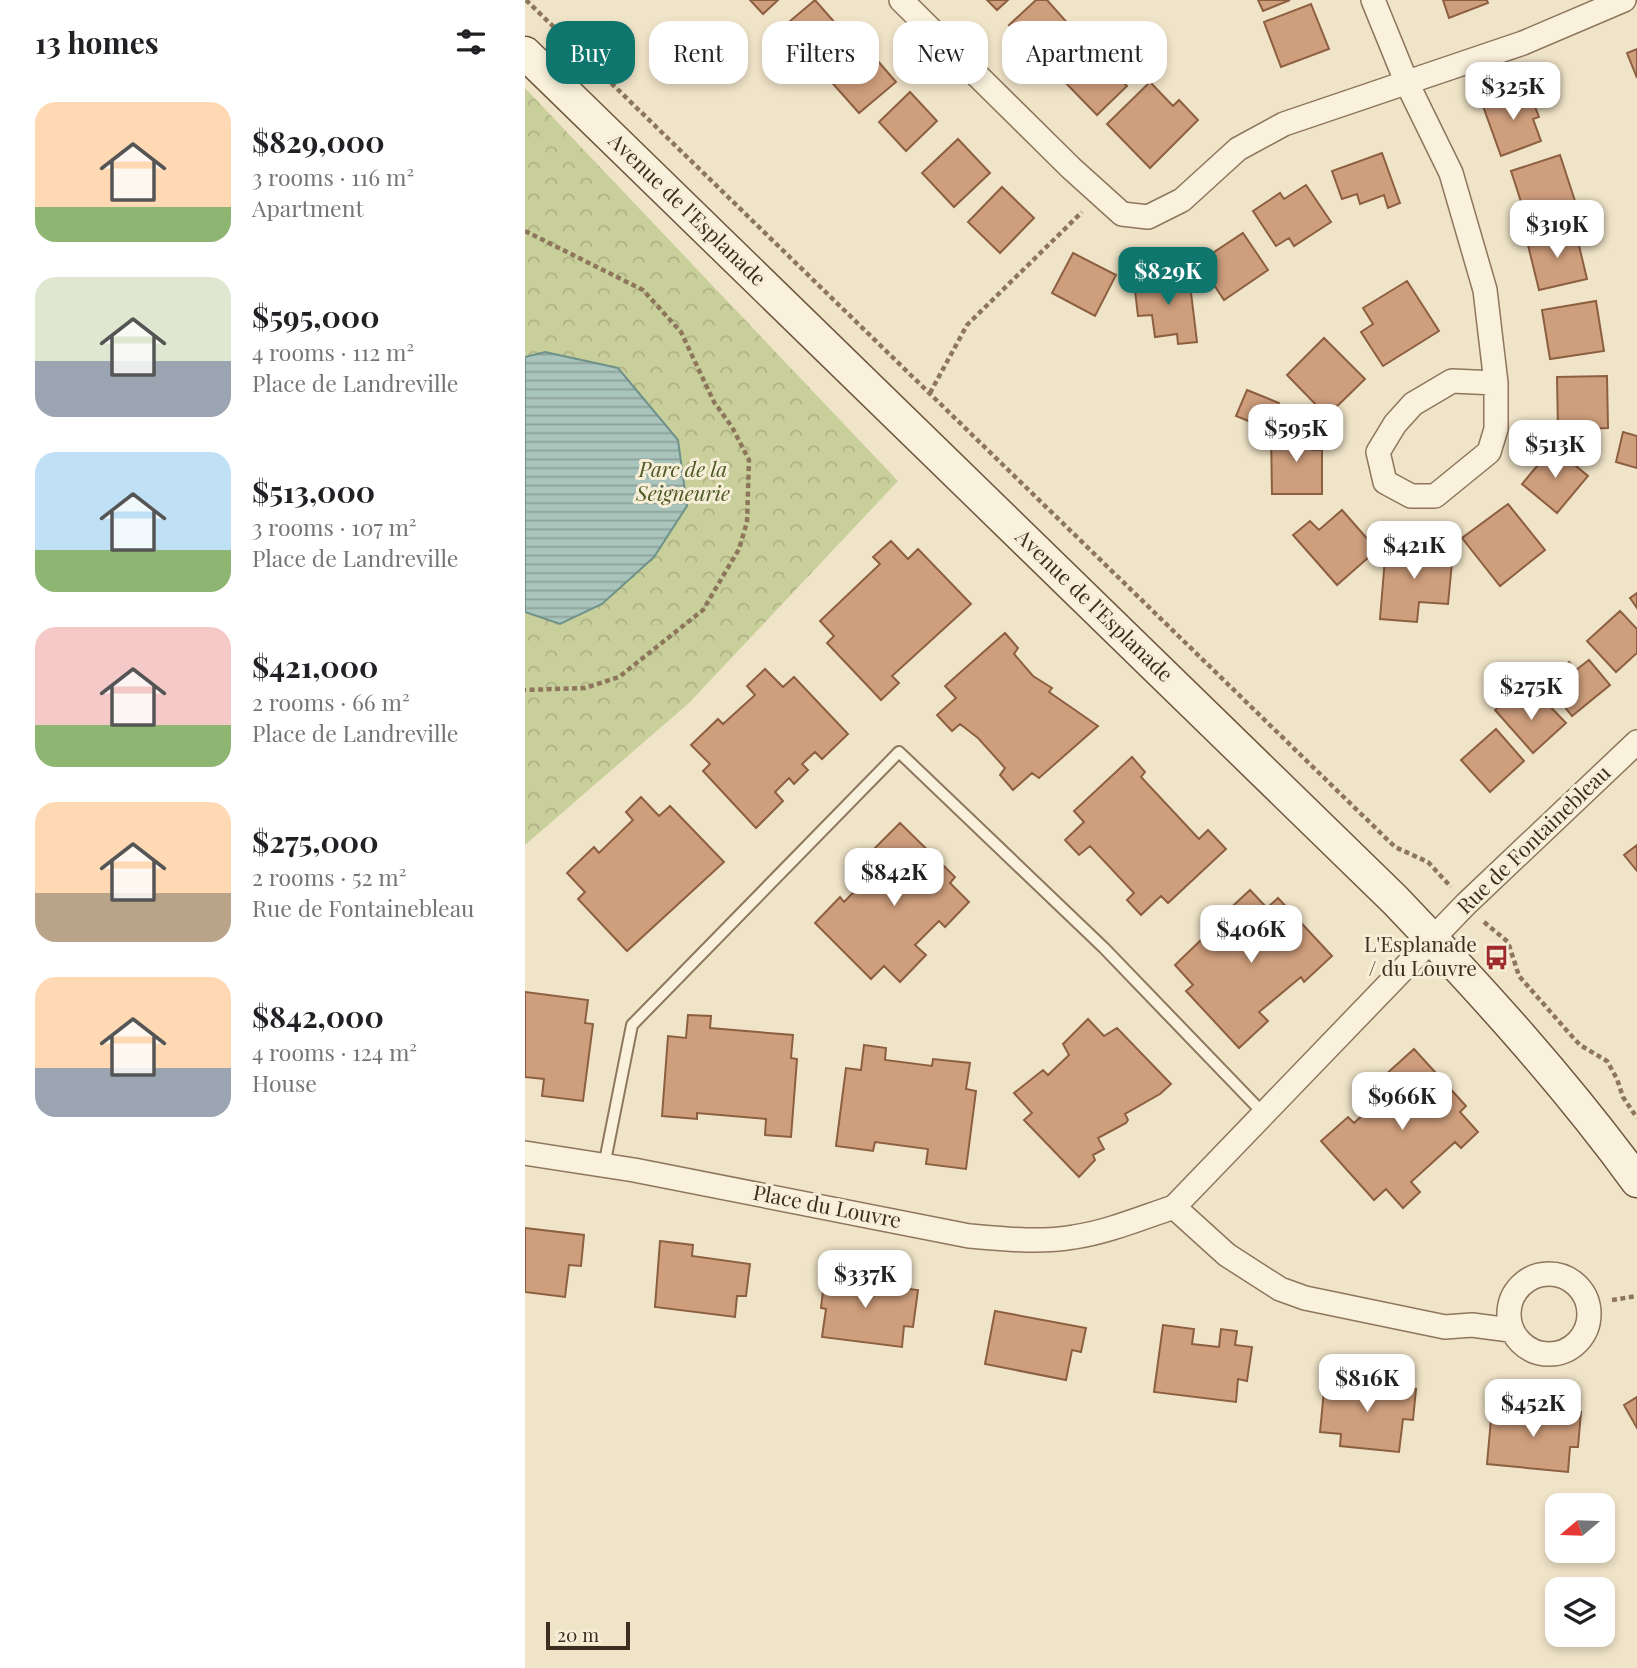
<!DOCTYPE html>
<meta charset="utf-8">
<style>
body{margin:0;font-family:"Playfair Display",serif;background:#f2f2f2;color:#202124;height:100vh;display:flex;flex-direction:column;font-size:26px;white-space:nowrap}
*{box-sizing:border-box;margin:0}
p{font-size:23px;color:#757577}
.icon{flex:none;width:38px;height:38px;fill:none;stroke:currentColor;stroke-width:2;stroke-linecap:round;stroke-linejoin:round}
.map{position:relative;flex:1;overflow:hidden}
.details{display:flex;flex-direction:column;background:#fff;width:525px}
.details>*{flex:none}
.banner{position:absolute;left:21px;top:21px;width:665px;height:63px;display:flex;gap:14px}
.needle{width:46px;rotate:251deg}
.tools{position:absolute;left:1020px;top:1493px;display:grid;gap:14px}
.tools a{display:grid;place-items:center;width:70px;height:70px;border-radius:14px;background:#fff;box-shadow:0 4px 10px #0003;font-size:35px}
.scale{position:absolute;left:21px;bottom:18px;width:84px;box-sizing:border-box;padding-left:7px;border:4px solid #3d2e20;border-top:0;font-size:19px;line-height:24px;white-space:nowrap;color:#3d2e20;-webkit-text-stroke:5px #f7eed8;paint-order:stroke}
.price{position:absolute;translate:-50% -60px;padding:0 16px;border-radius:14px;background:#fff;color:#222;font-size:23px;line-height:46px;filter:drop-shadow(0 2px 4px #0008)}
.price::after{content:'';position:absolute;left:50%;top:42px;width:21px;height:16px;margin-left:-10px;background:inherit;clip-path:polygon(0 0,100% 0,50% 100%)}
.price.current{background:#0f766e;color:#fff}
ul{padding:0;list-style:none}
li{display:flex;align-items:center;gap:21px;height:175px;padding:0 35px}
li span{display:grid;place-items:center;flex:none;width:196px;height:140px;border-radius:21px;color:#555}
li>.icon{margin-inline-start:auto}
span .icon{width:84px;height:84px;fill:#fffc;stroke-width:1}
li b{font-size:30px}
h2{display:flex;justify-content:space-between;align-items:center;height:84px;padding:0 35px;font-size:30px}
.tag{padding:0 24px;border-radius:21px;background:#fff;box-shadow:0 4px 10px #0003;font-size:24px;line-height:63px}
.tag.current{background:#0f766e;color:#fff}
main{display:flex;flex:1;min-height:0}
.map>svg:first-child{display:block}
.park{fill:url(#park-crowns)}
.water{fill:url(#water-rules);stroke:#6f938a;stroke-width:2}
.building{fill:#cf9f7d;stroke:#8d5f41;stroke-width:2}
.lines{fill:none;stroke-linecap:round;stroke-linejoin:round}
.lane-casing{stroke:#8d765c;stroke-width:14}
.street-casing{stroke:#8d765c;stroke-width:26}
.secondary-casing{stroke:#6f573f;stroke-width:35}
.path{stroke:#8d765c;stroke-width:4.5;stroke-dasharray:5 3.5;stroke-linecap:butt}
.lane{stroke:#faf1dc;stroke-width:10}
.street{stroke:#faf1dc;stroke-width:23}
.secondary{stroke:#faf1dc;stroke-width:32}
.labels{text-anchor:middle;stroke-width:6;stroke-linejoin:round;paint-order:stroke}
.street-label{font-size:21px;fill:#3d2e20;stroke:#f7eed8}
.park-label{font-size:21px;font-style:italic;fill:#4d5a26;stroke:#f7eed8}
.poi-label{font-size:21px;fill:#3d2e20;stroke:#f7eed8;text-anchor:end}
</style>
<main>
<section class="details">
<h2>13 homes<svg class="icon" aria-label="filters" viewBox="0 0 24 24"><path d="M4 7h16M4 17h16"/><circle cx="9" cy="7" r="2"/><circle cx="15" cy="17" r="2"/></svg></h2>
<ul>
<li><span style="background:linear-gradient(#ffd9b3 75%,#8fb573 0)"><svg class="icon" aria-label="home" viewBox="0 0 24 24"><path d="M3 11l9-7 9 7M6 9v11h12V9"/></svg></span><div><b>$829,000</b><p>3 rooms · 116 m²</p><p>Apartment</p></div></li>
<li><span style="background:linear-gradient(#dfe7d0 60%,#9aa5b1 0)"><svg class="icon" aria-label="home" viewBox="0 0 24 24"><path d="M3 11l9-7 9 7M6 9v11h12V9"/></svg></span><div><b>$595,000</b><p>4 rooms · 112 m²</p><p>Place de Landreville</p></div></li>
<li><span style="background:linear-gradient(#bfe0f5 70%,#8fb573 0)"><svg class="icon" aria-label="home" viewBox="0 0 24 24"><path d="M3 11l9-7 9 7M6 9v11h12V9"/></svg></span><div><b>$513,000</b><p>3 rooms · 107 m²</p><p>Place de Landreville</p></div></li>
<li><span style="background:linear-gradient(#f6c9c9 70%,#8fb573 0)"><svg class="icon" aria-label="home" viewBox="0 0 24 24"><path d="M3 11l9-7 9 7M6 9v11h12V9"/></svg></span><div><b>$421,000</b><p>2 rooms · 66 m²</p><p>Place de Landreville</p></div></li>
<li><span style="background:linear-gradient(#ffd9b3 65%,#b9a48a 0)"><svg class="icon" aria-label="home" viewBox="0 0 24 24"><path d="M3 11l9-7 9 7M6 9v11h12V9"/></svg></span><div><b>$275,000</b><p>2 rooms · 52 m²</p><p>Rue de Fontainebleau</p></div></li>
<li><span style="background:linear-gradient(#ffd9b3 65%,#9aa5b1 0)"><svg class="icon" aria-label="home" viewBox="0 0 24 24"><path d="M3 11l9-7 9 7M6 9v11h12V9"/></svg></span><div><b>$842,000</b><p>4 rooms · 124 m²</p><p>House</p></div></li>
</ul>
</section>
<div class="map">
<svg width="1112" height="1668" viewBox="0 0 1112 1668">
<defs>
<pattern id="park-crowns" width="20" height="18" patternUnits="userSpaceOnUse" patternTransform="scale(1.75)"><rect width="20" height="18" fill="#c9cf9b"/><path d="M2 6a3 3 0 1 1 6 0M12 15a3 3 0 1 1 6 0" fill="none" stroke="#aeb285"/></pattern>
<pattern id="water-rules" width="6" height="5" patternUnits="userSpaceOnUse" patternTransform="scale(1.75)"><rect width="6" height="5" fill="#a9c4bc"/><path d="M0 2.5h6" fill="none" stroke="#8ba098"/></pattern>
</defs>
<rect width="100%" height="100%" fill="#f0e4c8"/>
<!-- park -->
<path class="park" d="M0 88 373 481 164 703 0 845Z"/>
<!-- water -->
<path class="water" d="M20 352 93 368 153 440 162 506 129 557 77 604 35 624 0 612V357Z"/>
<!-- building -->
<path class="building" d="M225 0H253L238 14Z
M290 0 325 40 303 60 294 49 285 57 258 27Z
M462 0H483L472 10Z
M511 0H522L553 35 519 65 484 25Z
M733 0H765L738 11Z
M918 0H962L963 3 924 18Z
M786 4 804 49 756 67 739 22Z
M339 45 371 82 334 113 302 77Z
M1112 49V78L1102 53Z
M554 53 566 64 574 56 602 86 572 115 532 74Z
M625 82 648 106 654 100 673 120 625 168 582 124Z
M1003 89 1014 117 1008 119 1016 141 976 156 958 106Z
M385 92 412 121 381 151 354 122Z
M433 139 465 173 429 207 397 173Z
M857 153 875 203 863 208 859 195 835 204 832 194 817 199 807 171Z
M1035 155 1051 204 1002 220 986 171Z
M781 185 806 222 769 246 764 238 751 246 728 211 755 193 759 199Z
M477 187 509 218 475 253 443 222Z
M1050 229 1062 279 1014 290 1002 241Z
M718 233 743 270 699 300 674 262Z
M548 253 591 275 570 316 527 293Z
M664 276 672 342 653 344 652 334 630 337 627 315 613 316 609 282Z
M882 281 914 331 858 366 836 332 848 324 838 308Z
M1071 301 1079 351 1025 359 1017 310Z
M799 338 840 379 802 416 762 375Z
M1082 376 1083 428 1033 430 1032 377Z
M722 390 754 403 743 429 711 416Z
M787 432V450H797V494H747L746 433Z
M1098 432 1112 436V468L1091 462Z
M1028 447 1063 476 1032 513 997 484Z
M983 504 1020 550 975 586 937 538Z
M817 510 852 550 812 585 768 535 785 521 794 530Z
M366 541 383 559 393 549 446 604 367 676 374 683 356 700 302 643 309 636 295 621 355 564 348 557Z
M861 546 928 552 923 604 894 602 892 622 855 619Z
M1112 593V608L1105 598Z
M1095 611 1112 629V653L1091 672 1062 641Z
M480 633 493 648 489 654 508 676 527 688 524 692 573 726 514 778 507 773 488 790 475 775 480 768 453 738 435 724 427 731 412 715 431 698 420 686Z
M1064 660 1085 685 1047 716 1020 682 1044 662 1051 670Z
M240 669 258 687 269 677 323 734 297 759 290 752 277 764 283 770 269 784 264 778 250 792 258 801 231 828 178 771 185 764 166 745 193 719 198 724 230 695 222 686Z
M998 698 1007 708 1017 698 1041 723 1008 753 970 710 982 700 988 707Z
M971 729 999 761 965 792 936 760Z
M607 757 620 772 616 777 674 839 683 830 701 849 643 903 636 896 616 915 602 900 609 893 565 846 554 855 540 840 559 822 549 811Z
M116 797 134 816 145 806 199 862 102 951 53 899 60 892 42 873 69 847 74 853 108 820 101 812Z
M375 823 430 877 425 883 444 902 420 927 414 921 390 945 401 955 375 982 359 966 346 979 290 923 315 897 319 902 356 864 345 853Z
M1112 845V871L1099 855Z
M725 890 742 908 753 898 807 956 779 982 776 977 734 1012 743 1021 714 1048 661 991 668 985 650 965 676 940 683 947 706 925 697 916Z
M0 992 63 1000 60 1023 68 1024 58 1101 17 1096 19 1079 0 1077Z
M163 1015 186 1016 185 1028 268 1035 266 1058 272 1059 266 1137 240 1135 241 1119 172 1113V1119L137 1116 143 1036 161 1038Z
M563 1019 579 1036 592 1028 646 1084 635 1094 600 1114 603 1120 601 1123 573 1138 579 1149 568 1155 570 1160 554 1177 499 1120 507 1113 489 1093 518 1070 523 1075 544 1055 538 1044Z
M339 1045 361 1048 360 1060 407 1066 408 1059 445 1063 441 1089 451 1091 441 1169 401 1164 403 1149 350 1142 348 1151 311 1146 321 1068 336 1070Z
M889 1049 941 1106 935 1112 953 1132 936 1148 930 1142 886 1182 895 1192 878 1208 861 1189 849 1200 796 1141 823 1117 829 1123 868 1087 859 1076Z
M0 1228 59 1235 56 1266 44 1265 40 1297 0 1292Z
M135 1241 168 1245 167 1256 225 1264 221 1296H212L210 1317 130 1307Z
M301 1265 335 1269 333 1290 358 1292 359 1286 393 1290 388 1327 379 1326 377 1347 297 1337 301 1309 296 1308Z
M470 1311 561 1328 556 1352 547 1350 541 1380 460 1364Z
M638 1325 669 1329 667 1344 694 1347 696 1329 712 1331 710 1345 727 1347 722 1381 713 1379 711 1402 629 1392Z
M800 1380 891 1389 888 1420 878 1419 874 1452 815 1446 816 1434 795 1432Z
M1112 1397V1428L1099 1405Z
M967 1408 1028 1414 1029 1410 1056 1412 1053 1447H1045L1043 1472 962 1464Z"/>
<g class="lines">
<defs>
<path id="lane" d="M79 1166 107 1025 374 752 579 948 738 1113"/>
<path id="street" d="M376 0 546 168 597 214 623 217 657 200 713 149 759 124 998 43 1099 0
M848 0 881 81 926 173 960 290 971 383V429L964 452 910 496H886L860 482 853 452 870 424 888 404 927 381 971 383
M0 1153 109 1170 444 1236C479 1239 515 1243 549 1237 583 1232 616 1218 649 1207L941 904 1112 742
M649 1207 702 1255 755 1289 780 1298 920 1327 947 1325 985 1330
M984 1314a40 40 0 1 1 80 0a40 40 0 1 1-80 0Z"/>
<path id="secondary" d="M0 53 870 900C956 990 1039 1081 1112 1181"/>
</defs>
<!-- lane casing -->
<use href="#lane" class="lane-casing"/>
<!-- street casing -->
<use href="#street" class="street-casing"/>
<!-- secondary casing -->
<use href="#secondary" class="secondary-casing"/>
<!-- path -->
<path class="path" d="M1 0 870 847 903 862 926 887
M0 231 118 290 156 332 189 402 207 427 224 460 222 522 214 549 178 610 94 677 60 688 0 690
M405 393 442 325 557 212
M959 922 983 942 994 976 1044 1033 1055 1045 1082 1061 1092 1079 1098 1097 1112 1118
M1087 1300 1112 1296"/>
<!-- lane -->
<use href="#lane" class="lane"/>
<!-- street -->
<use href="#street" class="street"/>
<!-- secondary -->
<use href="#secondary" class="secondary"/>
</g>
<!-- icons -->
<defs>
<symbol id="bus-bare" viewBox="-9 -9 18 18"><path d="M-5-6H5V4H4V6H2V4H-2V6H-4V4H-5ZM-3.5-4V0h7V-4ZM-3.5 1.2v1.5H-2V1.2ZM2 1.2v1.5H3.5V1.2Z" fill="#9e2a2b" stroke="#f7eed8" stroke-width="2.5" paint-order="stroke"/></symbol>
</defs>
<g fill-rule="evenodd">
<use href="#bus-bare" x="954" y="940" width="35" height="35"/>
</g>
<g class="labels">
<!-- street labels -->
<g class="street-label">
<text transform="translate(162 210) rotate(44)" y="7">Avenue de l'Esplanade</text>
<text transform="translate(569 606) rotate(44)" y="7">Avenue de l'Esplanade</text>
<text transform="translate(1009 840) rotate(-44)" y="7">Rue de Fontainebleau</text>
<text transform="translate(302 1207) rotate(11)" y="7">Place du Louvre</text>
</g>
<!-- park labels -->
<g class="park-label">
<text x="158" y="477">Parc de la<tspan x="158" dy="24">Seigneurie</tspan></text>
</g>
<!-- poi labels -->
<g class="poi-label">
<text x="952" y="952">L'Esplanade<tspan x="952" dy="24">/ du Louvre</tspan></text>
</g>
</g>
</svg>
<div class="tools">
<a><svg class="needle" viewBox="-14 -14 28 28"><path d="M0-13l5 13h-10z" fill="#e53935"/><path d="M0 13l5-13h-10z" fill="#757577"/></svg></a>
<a><svg class="icon" aria-label="layers" viewBox="0 0 24 24"><path d="M12 4l9 5-9 5-9-5zM3 14l9 5 9-5"/></svg></a>
</div>
<div class="scale">20 m</div>
<b class="price" style="left:988px;top:122px">$325K</b>
<b class="price" style="left:1032px;top:260px">$319K</b>
<b class="price current" style="left:643px;top:307px">$829K</b>
<b class="price" style="left:771px;top:464px">$595K</b>
<b class="price" style="left:1030px;top:480px">$513K</b>
<b class="price" style="left:889px;top:581px">$421K</b>
<b class="price" style="left:1006px;top:722px">$275K</b>
<b class="price" style="left:369px;top:908px">$842K</b>
<b class="price" style="left:726px;top:965px">$406K</b>
<b class="price" style="left:877px;top:1132px">$966K</b>
<b class="price" style="left:340px;top:1310px">$337K</b>
<b class="price" style="left:842px;top:1414px">$816K</b>
<b class="price" style="left:1008px;top:1439px">$452K</b>
<div class="banner">
<a class="tag current">Buy</a>
<a class="tag">Rent</a>
<a class="tag">Filters</a>
<a class="tag">New</a>
<a class="tag">Apartment</a>
</div>
</div>
</main>
